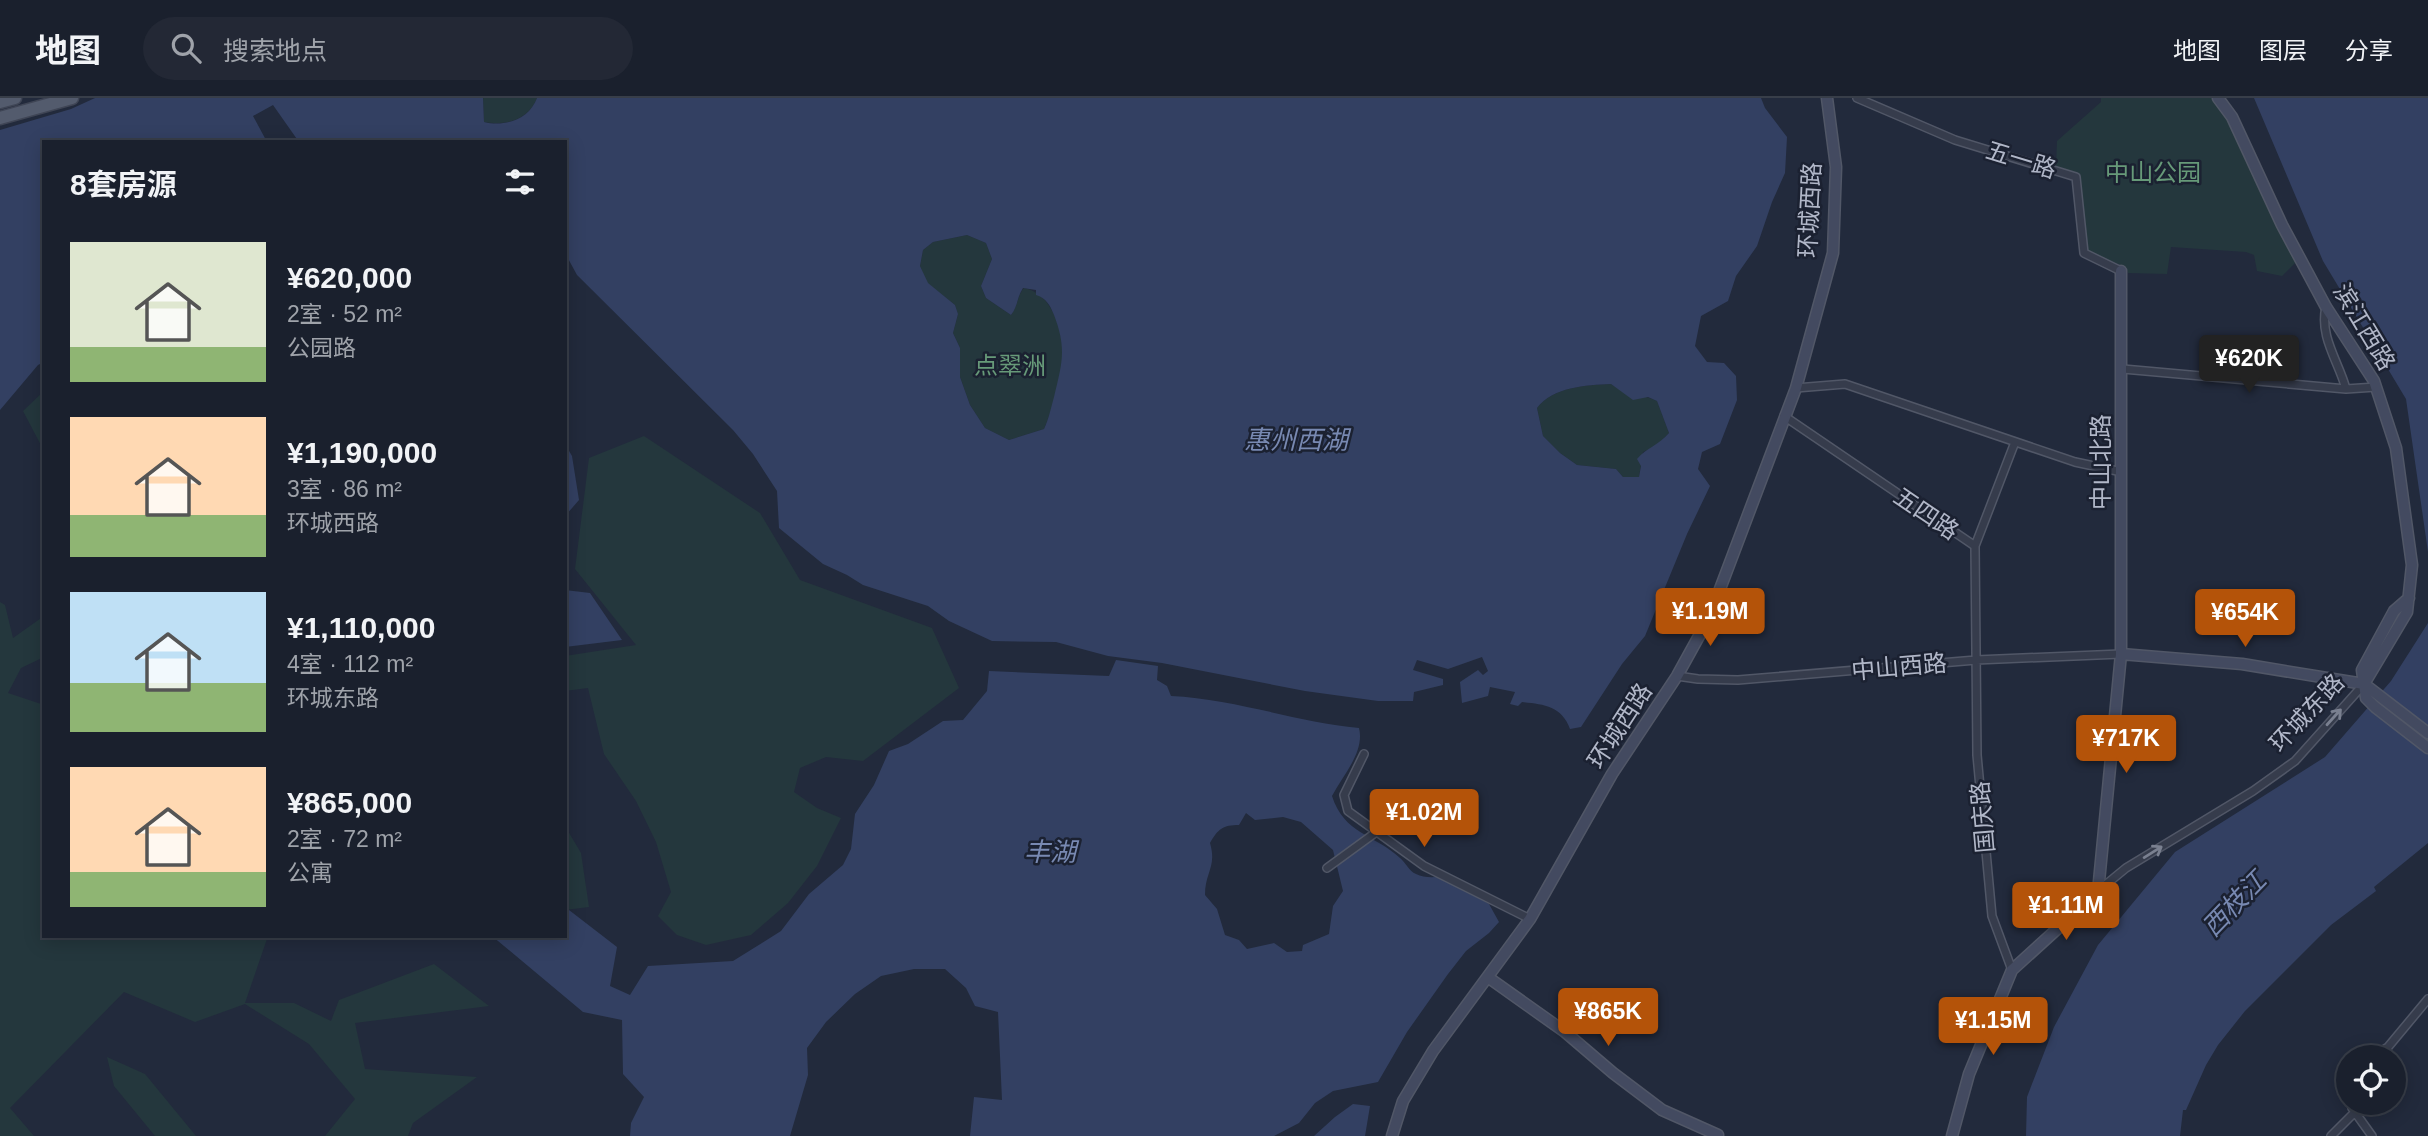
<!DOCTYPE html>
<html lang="zh">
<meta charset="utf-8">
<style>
body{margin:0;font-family:Arial,"Noto Sans SC",sans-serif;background:#232835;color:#f1f3f6;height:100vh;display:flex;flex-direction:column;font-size:26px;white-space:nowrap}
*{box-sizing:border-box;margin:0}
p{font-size:23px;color:#9fa3aa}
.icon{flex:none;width:38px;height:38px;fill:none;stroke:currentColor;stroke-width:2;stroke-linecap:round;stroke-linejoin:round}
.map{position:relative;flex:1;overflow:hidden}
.drawer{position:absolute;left:42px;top:42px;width:525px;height:798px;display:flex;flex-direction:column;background:#1a202d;border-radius:0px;box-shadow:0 4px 18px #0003,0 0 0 2px #383e49}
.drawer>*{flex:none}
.buttons{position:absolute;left:2336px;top:947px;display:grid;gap:14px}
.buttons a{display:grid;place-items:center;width:70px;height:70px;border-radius:50%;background:#1a202d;box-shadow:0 4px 18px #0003,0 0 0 2px #383e49;font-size:35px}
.price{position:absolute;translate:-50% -60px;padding:0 16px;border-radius:7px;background:#b45309;color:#fff;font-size:23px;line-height:46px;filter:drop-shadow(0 2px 4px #0008)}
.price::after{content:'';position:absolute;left:50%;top:42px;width:21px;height:16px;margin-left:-10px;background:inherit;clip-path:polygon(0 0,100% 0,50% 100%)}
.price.active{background:#222;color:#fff}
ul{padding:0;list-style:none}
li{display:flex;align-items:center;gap:21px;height:175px;padding:0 28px}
li span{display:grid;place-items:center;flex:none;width:196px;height:140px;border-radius:0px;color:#555}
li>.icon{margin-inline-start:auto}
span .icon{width:84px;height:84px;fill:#fffc;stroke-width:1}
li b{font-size:30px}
h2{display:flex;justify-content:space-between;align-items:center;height:84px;padding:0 28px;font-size:30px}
header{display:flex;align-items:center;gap:42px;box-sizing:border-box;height:98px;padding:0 35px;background:#1a202d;border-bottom:2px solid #383e49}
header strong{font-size:33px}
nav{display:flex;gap:38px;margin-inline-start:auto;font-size:24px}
.search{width:490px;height:63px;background:#232835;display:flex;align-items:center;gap:18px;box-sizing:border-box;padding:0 24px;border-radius:38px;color:#9fa3aa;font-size:26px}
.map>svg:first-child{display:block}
.green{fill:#24373d}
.water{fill:#334062;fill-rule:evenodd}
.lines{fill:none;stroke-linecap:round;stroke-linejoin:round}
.street-casing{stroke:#515767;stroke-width:10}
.secondary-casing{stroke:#515767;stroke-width:13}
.primary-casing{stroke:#3f4555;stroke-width:15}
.street{stroke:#363c4c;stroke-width:7}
.secondary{stroke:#434a60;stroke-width:10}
.primary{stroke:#535b6d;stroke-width:12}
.oneway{stroke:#7a8090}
.labels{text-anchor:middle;stroke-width:5;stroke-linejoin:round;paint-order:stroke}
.street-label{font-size:24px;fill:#b1b7c8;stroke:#1b2131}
.park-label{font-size:24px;fill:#679a79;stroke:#1b2131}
.water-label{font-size:26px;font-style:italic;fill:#7889b2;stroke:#1b2131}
</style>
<header>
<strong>地图</strong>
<div class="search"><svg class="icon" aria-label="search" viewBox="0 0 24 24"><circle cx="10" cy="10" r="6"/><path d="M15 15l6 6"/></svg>搜索地点</div>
<nav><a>地图</a><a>图层</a><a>分享</a></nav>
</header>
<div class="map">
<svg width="2428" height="1038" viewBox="0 0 2428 1038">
<rect width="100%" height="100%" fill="#222a3c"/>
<!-- green -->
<path class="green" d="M483 0H537C529 22 505 28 484 24Z
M2101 0H2215L2230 20 2300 160 2282 178 2257 173 2254 157 2246 154 2171 149 2167 176 2128 175 2126 169 2086 153 2078 76 2056 69 2057 43 2101 4Z
M967 137 986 145 992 161 981 188 986 200 1011 217C1018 208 1017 198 1024 190 1051 195 1062 229 1063 256 1064 275 1052 313 1044 331L1009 342 985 330 970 307 960 279V250L953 235 958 216 955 207 927 185 920 168 923 152 933 144Z
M1611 286C1626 298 1640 295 1657 303L1669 335 1658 347 1643 354 1639 379H1623L1616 371 1577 367 1560 355 1543 338 1537 310C1553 289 1586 287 1611 286Z
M44 293V353L23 313Z
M644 338 760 415 800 482 932 530 959 590 863 663 826 659 800 670 794 694 817 710 841 720 817 768 788 805 751 837 706 847 677 837 658 818 671 794 656 744 636 703 604 656 588 590 565 593V558L636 547 575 471 589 360Z
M0 504 5 507 13 540 44 518V559L21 570 8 595 44 607V838H268L245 905H294L331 923 339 902 434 866 489 908 355 925 365 971 477 979 413 1025 408 1038H325L355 1001 309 946 245 906 195 924 124 894 10 1010 34 1038H0Z
M565 728 581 755 589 809 565 812Z
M107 959 145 976 196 1038H155L114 988Z"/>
<!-- water -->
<path class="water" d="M95 0H483L484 24C504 29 529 22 537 0H1761L1765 10 1787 39 1785 75 1772 104 1757 148 1736 178 1728 203 1701 218 1695 248 1707 264 1724 265 1736 278 1737 302 1720 346 1702 354 1698 371 1710 388 1687 436 1645 538 1622 566 1581 629 1570 631C1562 608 1543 606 1522 604L1518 608 1510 606 1515 594 1490 589 1488 598 1462 605 1460 584 1478 572 1483 577 1488 573 1482 559 1448 571 1417 562 1413 572 1443 581V587L1414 594 1413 603H1378L1305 593 1162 565 1108 558 1056 544 992 543 949 523 928 508 863 487 847 477 823 466 779 430 777 393 753 356 733 332 577 177 565 155V44H299L273 7 253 18 267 44H44V264L38 267 0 312V32L71 11ZM967 137 986 145 992 161 981 188 986 200 1011 217C1018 208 1017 199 1023 190L1036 192V197C1046 200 1050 207 1054 217 1067 251 1062 265 1054 299 1051 310 1049 320 1044 331L1009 342 985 330 970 307 960 279V250L953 235 958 216 955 207 928 185 920 168 923 152 933 144ZM1611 286 1633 302 1648 299 1657 303 1669 335C1658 348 1647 349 1637 361L1641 368 1639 379H1623L1616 371 1577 367 1560 355 1543 338 1537 310C1553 289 1586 287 1611 286Z
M2254 0H2428V454L2406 301 2323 163Z
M565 346 572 358 579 402 566 417 565 429Z
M565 492 590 495 622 542 565 549Z
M2428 525V745L2374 789 2376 793 2331 827 2245 913 2218 947 2206 967 2186 1012H2183L2180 1038H2026L2027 999 2054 929 2098 847 2175 754 2325 659 2391 583Z
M1116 562 1158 568 1157 582 1167 588 1171 598C1235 601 1296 624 1359 630 1365 654 1343 677 1332 698 1344 736 1374 736 1400 760 1406 765 1409 773 1416 776 1424 780 1434 780 1443 778L1489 806 1499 824 1489 835 1466 853 1448 876 1407 934 1378 984 1333 993 1315 1005 1299 1025 1274 1038H970L974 999 1002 1002 998 914 975 908 966 890 945 871H914L881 878 855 896 826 924 807 950 808 977 790 1038H630L631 1025 644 999 623 976 622 922 583 914 492 838H565V812H569L617 849 610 888 630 897 648 868 733 863 781 833 809 796 843 767 851 751 855 716 874 687 889 653 908 646 943 623 963 622 987 593 989 573 1109 578ZM1246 715 1255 722 1283 719 1301 724 1333 752 1343 793 1333 808 1329 836 1303 847 1302 853 1287 854 1274 845 1247 851 1239 842 1225 837 1217 811 1205 797C1205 774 1217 769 1210 745 1218 731 1223 727 1239 727Z
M1353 1006 1370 1008 1365 1038H1314L1335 1019Z"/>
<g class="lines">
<defs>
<path id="street" d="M1857 0 1955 42 2076 79 2084 155 2121 173
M2326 209C2319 239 2339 264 2346 291
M2123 271 2346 291 2376 289
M1796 290 1845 286 2075 364 2122 374
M1784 318 1975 448 1977 657 1992 818 2012 872
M1975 448 2015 344
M1677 578 1698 581 1738 582 1976 562 2121 556
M1364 656 1344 697 1348 713 1424 768 1530 821
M1327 770 1375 735
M2098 793 2126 770 2253 693 2295 663 2364 586
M2372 959 2388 949 2428 901
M2348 989V991
M2351 1004 2352 1010 2372 1038
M2331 1038 2355 1014"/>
<path id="secondary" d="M2218 0 2232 19 2282 127 2326 209 2374 283 2396 350 2412 467 2407 514 2364 586
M2409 500 2394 513 2362 572 2366 600 2375 609 2428 650
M2121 556 2242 566 2364 586 2428 635
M1489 880 1565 934 1613 975 1662 1012 1718 1037
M1392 1038 1403 1003 1433 953 1530 821 1612 676 1677 578 1709 520 1796 290 1833 155 1836 69 1827 0
M1952 1038 1969 976 2012 872 2098 794 2121 556V173"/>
<path id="primary" d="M0 4 15 0
M0 20 72 0"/>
</defs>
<!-- street casing -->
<use href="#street" class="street-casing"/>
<!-- secondary casing -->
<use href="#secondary" class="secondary-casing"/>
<!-- primary casing -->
<use href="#primary" class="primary-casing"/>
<!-- street -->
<use href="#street" class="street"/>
<!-- secondary -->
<use href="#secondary" class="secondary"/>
<!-- primary -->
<use href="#primary" class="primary"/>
</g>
<!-- one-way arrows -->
<defs><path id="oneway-shaft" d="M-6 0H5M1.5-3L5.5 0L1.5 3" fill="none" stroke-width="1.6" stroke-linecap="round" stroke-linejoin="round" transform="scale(1.75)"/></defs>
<g class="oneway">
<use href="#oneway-shaft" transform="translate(2334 619) rotate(-48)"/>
<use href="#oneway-shaft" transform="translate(2153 754) rotate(-32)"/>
</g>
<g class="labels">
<!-- street labels -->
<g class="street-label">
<text transform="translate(2021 62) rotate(17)" y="8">五一路</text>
<text transform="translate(1810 112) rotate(-87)" y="8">环城西路</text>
<text transform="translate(2364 229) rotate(59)" y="8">滨江西路</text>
<text transform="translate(2101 364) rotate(-90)" y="8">中山北路</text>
<text transform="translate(1926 416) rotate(34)" y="8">五四路</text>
<text transform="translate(1899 569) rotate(-5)" y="8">中山西路</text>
<text transform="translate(2307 615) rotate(-47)" y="8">环城东路</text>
<text transform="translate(1620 628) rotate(-57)" y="8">环城西路</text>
<text transform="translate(1983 719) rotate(-95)" y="8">国庆路</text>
</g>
<!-- park labels -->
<g class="park-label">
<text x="2153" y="83">中山公园</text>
<text x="1010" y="276">点翠洲</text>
</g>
<!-- water labels -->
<g class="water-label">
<text x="1296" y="351">惠州西湖</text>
<text x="1050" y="763">丰湖</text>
<text transform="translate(2234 806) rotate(-46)" y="9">西枝江</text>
</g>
</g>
</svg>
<div class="buttons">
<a><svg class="icon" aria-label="locate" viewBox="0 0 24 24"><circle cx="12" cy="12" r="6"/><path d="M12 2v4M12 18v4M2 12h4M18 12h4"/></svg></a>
</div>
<b class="price active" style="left:2249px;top:297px">¥620K</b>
<b class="price" style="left:1710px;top:550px">¥1.19M</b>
<b class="price" style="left:2245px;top:551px">¥654K</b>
<b class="price" style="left:2126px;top:677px">¥717K</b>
<b class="price" style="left:1424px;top:751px">¥1.02M</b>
<b class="price" style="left:2066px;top:844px">¥1.11M</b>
<b class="price" style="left:1608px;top:950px">¥865K</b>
<b class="price" style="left:1993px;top:959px">¥1.15M</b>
<section class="drawer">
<h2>8套房源<svg class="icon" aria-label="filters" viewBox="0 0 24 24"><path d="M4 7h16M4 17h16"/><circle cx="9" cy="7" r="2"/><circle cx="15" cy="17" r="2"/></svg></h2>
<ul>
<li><span style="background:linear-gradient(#dfe7d0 75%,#8fb573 0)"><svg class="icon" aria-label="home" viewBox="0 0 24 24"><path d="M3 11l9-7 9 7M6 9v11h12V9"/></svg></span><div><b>¥620,000</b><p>2室 · 52 m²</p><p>公园路</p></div></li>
<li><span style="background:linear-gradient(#ffd9b3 70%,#8fb573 0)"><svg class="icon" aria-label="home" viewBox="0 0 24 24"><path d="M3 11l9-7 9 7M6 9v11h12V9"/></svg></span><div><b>¥1,190,000</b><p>3室 · 86 m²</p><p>环城西路</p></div></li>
<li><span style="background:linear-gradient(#bfe0f5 65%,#8fb573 0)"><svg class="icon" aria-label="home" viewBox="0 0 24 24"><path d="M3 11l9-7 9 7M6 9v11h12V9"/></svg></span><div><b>¥1,110,000</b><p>4室 · 112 m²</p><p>环城东路</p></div></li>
<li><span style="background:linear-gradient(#ffd9b3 75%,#8fb573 0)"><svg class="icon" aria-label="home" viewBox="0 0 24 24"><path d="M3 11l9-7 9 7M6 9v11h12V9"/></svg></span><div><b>¥865,000</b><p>2室 · 72 m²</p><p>公寓</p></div></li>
</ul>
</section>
</div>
